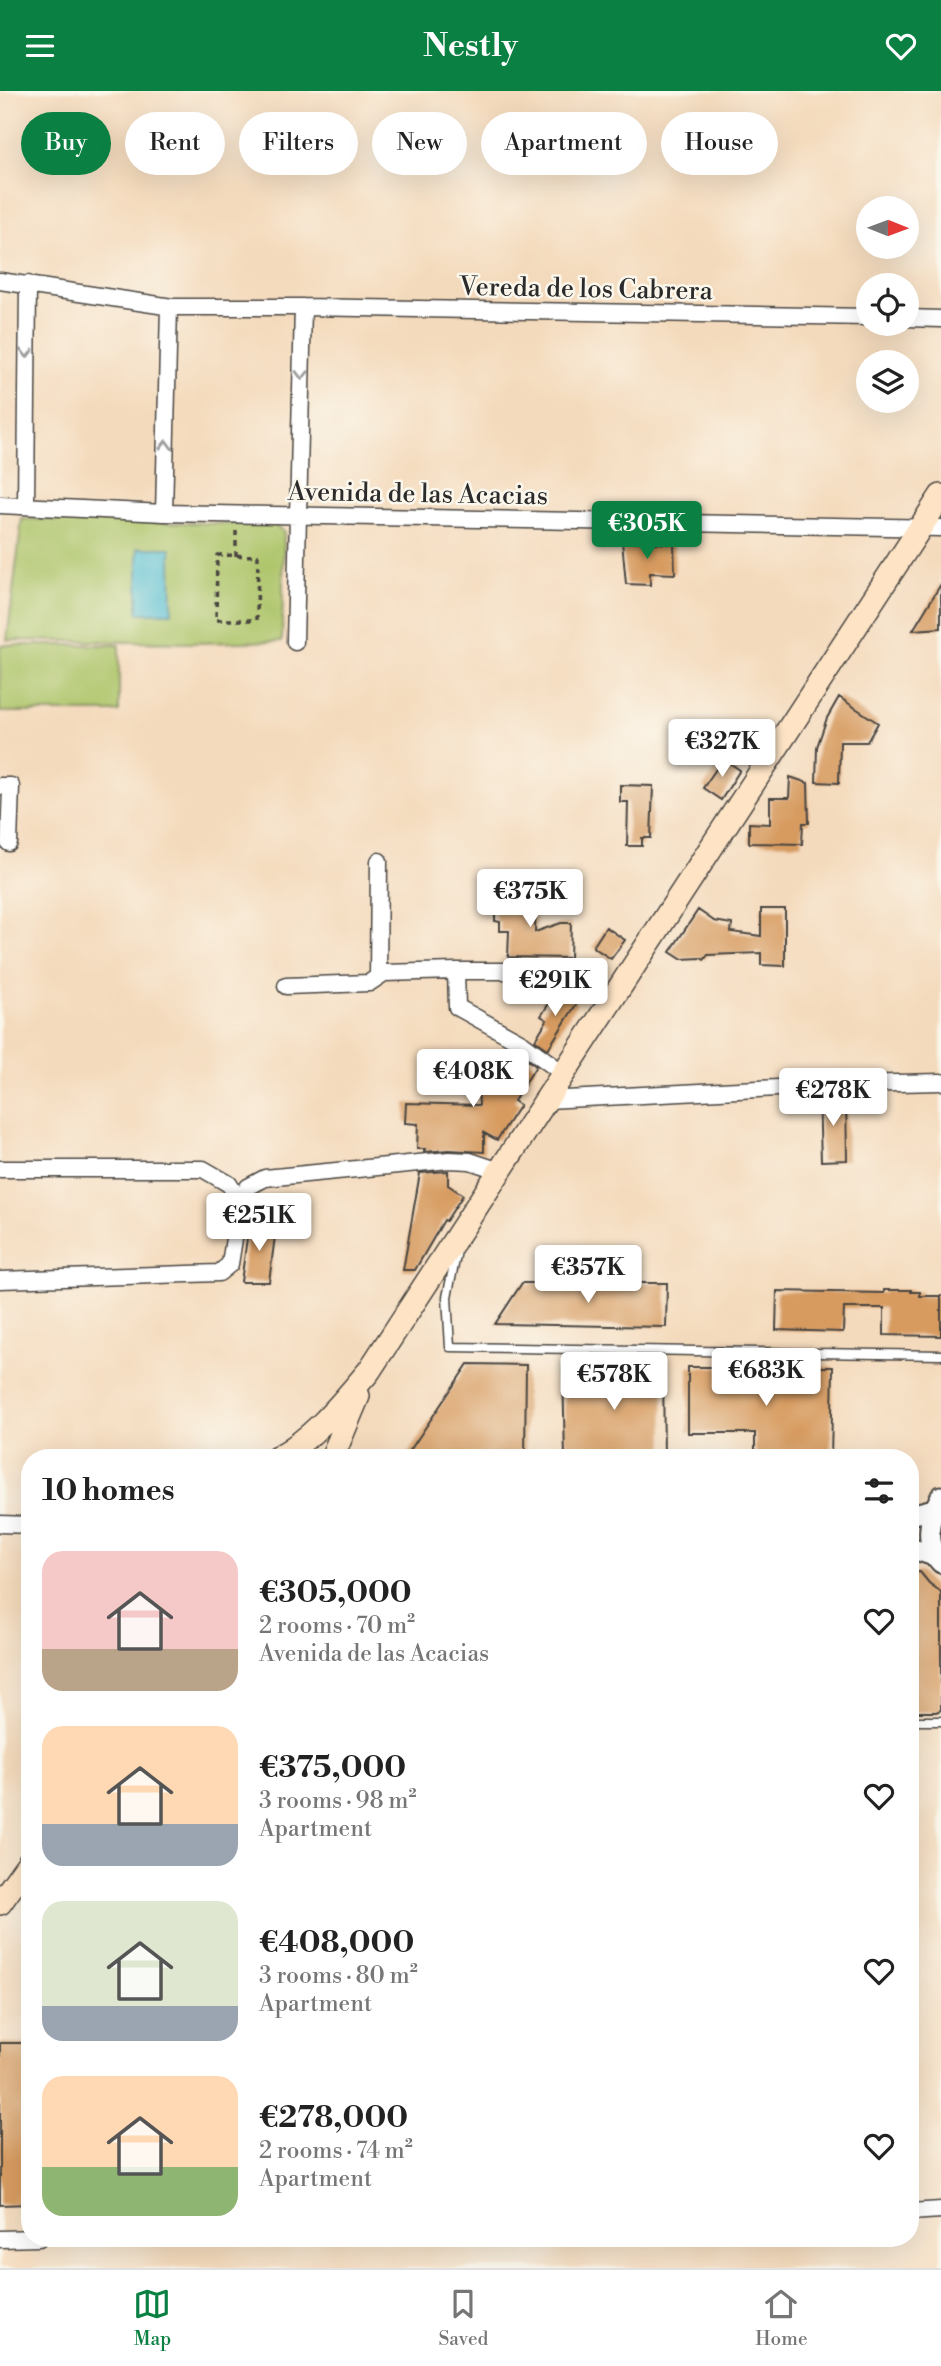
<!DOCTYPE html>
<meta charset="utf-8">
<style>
body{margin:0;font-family:"Libre Bodoni",serif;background:#f6f6f6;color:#222;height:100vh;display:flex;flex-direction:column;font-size:26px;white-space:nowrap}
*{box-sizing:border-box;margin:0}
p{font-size:23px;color:#767676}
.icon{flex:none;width:38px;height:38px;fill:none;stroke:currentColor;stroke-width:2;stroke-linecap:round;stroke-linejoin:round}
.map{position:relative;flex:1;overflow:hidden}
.panel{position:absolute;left:21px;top:1358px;width:898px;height:798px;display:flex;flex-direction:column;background:#fff;border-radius:28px;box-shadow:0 7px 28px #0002}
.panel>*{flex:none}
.hud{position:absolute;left:21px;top:21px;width:900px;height:63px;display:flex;gap:14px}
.needle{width:46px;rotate:91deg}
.tools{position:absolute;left:856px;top:105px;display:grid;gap:14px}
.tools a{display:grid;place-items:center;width:63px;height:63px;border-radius:50%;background:#fff;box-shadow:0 7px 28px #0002;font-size:35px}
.price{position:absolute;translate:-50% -60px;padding:0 16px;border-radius:7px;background:#fff;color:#222;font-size:23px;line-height:46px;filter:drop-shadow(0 2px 4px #0008)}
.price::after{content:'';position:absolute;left:50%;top:42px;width:21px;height:16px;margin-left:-10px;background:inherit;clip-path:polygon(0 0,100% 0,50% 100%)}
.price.on{background:#0b8043;color:#fff}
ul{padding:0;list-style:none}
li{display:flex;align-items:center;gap:21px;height:175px;padding:0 21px}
li span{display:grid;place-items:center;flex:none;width:196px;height:140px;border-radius:21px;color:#555}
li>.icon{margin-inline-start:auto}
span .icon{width:84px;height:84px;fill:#fffc;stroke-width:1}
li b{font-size:30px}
h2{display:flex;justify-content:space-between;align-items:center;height:84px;padding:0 21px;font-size:30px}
.chip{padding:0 24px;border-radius:32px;background:#fff;box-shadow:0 7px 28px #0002;font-size:24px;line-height:63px}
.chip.on{background:#0b8043;color:#fff}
header{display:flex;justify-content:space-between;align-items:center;height:91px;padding:0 21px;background:#0b8043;color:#fff;font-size:32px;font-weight:800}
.dock{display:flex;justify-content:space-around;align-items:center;height:98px;border-top:2px solid #e0e0e0;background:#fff;font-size:19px;color:#767676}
.dock a{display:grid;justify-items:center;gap:4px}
.dock .on{color:#0b8043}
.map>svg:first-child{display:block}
.green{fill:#aec56a;stroke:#6c784a;stroke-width:2}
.water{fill:#53bdd0;stroke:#3f747e;stroke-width:2}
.building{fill:#d79b60}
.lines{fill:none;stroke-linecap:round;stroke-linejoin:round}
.service-casing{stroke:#494541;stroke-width:11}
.minor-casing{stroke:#494541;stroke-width:19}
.tertiary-casing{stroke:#494541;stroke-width:23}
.secondary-casing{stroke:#494541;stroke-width:26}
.path{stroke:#494541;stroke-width:3.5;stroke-dasharray:5 5;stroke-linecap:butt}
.service{stroke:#fff;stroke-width:8}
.minor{stroke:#fff;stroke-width:16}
.tertiary{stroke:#fff;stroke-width:19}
.secondary{stroke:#fee4c5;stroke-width:23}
.oneway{stroke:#a0a0a0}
.labels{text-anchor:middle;stroke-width:5;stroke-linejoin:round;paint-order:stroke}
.street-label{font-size:26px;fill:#2b2b2b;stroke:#fbf7ec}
</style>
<header><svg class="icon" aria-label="menu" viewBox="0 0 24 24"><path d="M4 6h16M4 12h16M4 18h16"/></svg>Nestly<svg class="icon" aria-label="heart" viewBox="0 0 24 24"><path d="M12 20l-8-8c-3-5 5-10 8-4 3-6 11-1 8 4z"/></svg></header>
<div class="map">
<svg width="941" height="2177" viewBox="0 0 941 2177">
<rect width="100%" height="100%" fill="#fbf7ec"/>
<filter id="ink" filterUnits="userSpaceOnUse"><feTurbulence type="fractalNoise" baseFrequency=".0143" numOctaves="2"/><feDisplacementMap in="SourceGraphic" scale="14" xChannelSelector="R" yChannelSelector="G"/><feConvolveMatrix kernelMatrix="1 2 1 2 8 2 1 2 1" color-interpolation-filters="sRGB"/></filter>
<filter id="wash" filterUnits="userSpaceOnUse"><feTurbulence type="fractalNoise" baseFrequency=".00686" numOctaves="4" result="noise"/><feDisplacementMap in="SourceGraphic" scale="28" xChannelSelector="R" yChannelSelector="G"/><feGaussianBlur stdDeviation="1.57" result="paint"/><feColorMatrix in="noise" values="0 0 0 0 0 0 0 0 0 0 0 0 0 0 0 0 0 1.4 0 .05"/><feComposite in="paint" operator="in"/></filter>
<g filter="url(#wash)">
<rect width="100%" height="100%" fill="#f4dabc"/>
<!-- green -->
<path class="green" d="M22 428 275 434 284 441 282 550 195 552 7 549Z
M0 554H119V621H0Z"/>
<!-- water -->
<path class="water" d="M138 457H171L172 522H138Z"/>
<g id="blocks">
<!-- building -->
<path class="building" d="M622 450 674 453 675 483 650 482V494L626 493Z
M941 493V537L913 539Z
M839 606 878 632 867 651H840L839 692 816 691 817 656 827 627Z
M723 668 740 679 721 709 703 697Z
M790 686 808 692 809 732H803L802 753 749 752V732L770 733V707H789Z
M620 694 653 695 651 747H642V755H627L628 711H620Z
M495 803 536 804 535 841 561 832H571L570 867 508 866 509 840H500V831L495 830Z
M761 818H785V875L761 874V862L708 864 704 869 701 867 681 868 670 861 698 819 714 830 732 833 731 841 761 845Z
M606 836 625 849 611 868 593 856Z
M557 900 577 912 548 958 535 949 547 929 541 925Z
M508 956 536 975 514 1010 520 1014 497 1049 484 1042V1061L449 1059 424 1061 425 1058H417L418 1033 405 1032 406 1012 479 1014 476 967 493 978Z
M846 1004 847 1069 821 1070 819 1005Z
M448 1080V1094L463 1104 446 1130 444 1129 415 1179H403L420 1082Z
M249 1132 275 1134 273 1144 275 1145 269 1191H241Z
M522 1192H667L666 1236 495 1233Z
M884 1199H911V1201H920V1205H941V1245L884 1244V1217H844L843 1241 776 1239 777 1200 884 1202Z
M468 1273 526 1274 525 1367H405Z
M663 1275 664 1367H565L563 1277Z
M688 1276H833L831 1367H755V1342H688Z
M920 1481 929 1492 941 1501V1619L936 1621H910V1482Z
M0 1952H30V2113L0 2114Z"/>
</g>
</g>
<g filter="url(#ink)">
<use href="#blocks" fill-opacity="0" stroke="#494541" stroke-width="2"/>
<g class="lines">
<defs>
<path id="service" d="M457 1160 447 1206 450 1256 941 1264
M910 1630H941"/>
<path id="minor" d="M0 190 172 216H303L868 226
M906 227 941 228
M0 414 164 422 941 437
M26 415 28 193
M164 422 169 216
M295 551 303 216
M0 695H11L9 752
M456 880H505
M378 886 379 770
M286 895 369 892 384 882 456 880 457 916 522 952 564 983
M547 1009 854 993 941 991
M0 1078H203L229 1093 241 1112
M0 1189 219 1182 230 1173 239 1116 248 1096 265 1087 449 1069 470 1070 500 1080
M0 1433 30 1434
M910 2121 941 2119
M0 2148 39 2147"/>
<path id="tertiary" d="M941 1405C929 1426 923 1452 941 1472
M910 1424 934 1418
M910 1457 934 1465"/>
<path id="secondary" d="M277 1367C315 1346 341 1313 369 1280L941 405
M332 1367 358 1305
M0 1812 30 1770"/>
</defs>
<!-- service casing -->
<use href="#service" class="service-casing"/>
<!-- minor casing -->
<use href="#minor" class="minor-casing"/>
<!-- tertiary casing -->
<use href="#tertiary" class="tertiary-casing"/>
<!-- secondary casing -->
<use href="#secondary" class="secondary-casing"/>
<!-- path -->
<path class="path" d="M217 464 258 465 257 529H216Z
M236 465V439"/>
<!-- service -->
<use href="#service" class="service"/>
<!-- minor -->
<use href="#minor" class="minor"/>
<!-- tertiary -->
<use href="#tertiary" class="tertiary"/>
<!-- secondary -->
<use href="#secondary" class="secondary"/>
</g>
<!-- one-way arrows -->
<defs><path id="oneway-chevron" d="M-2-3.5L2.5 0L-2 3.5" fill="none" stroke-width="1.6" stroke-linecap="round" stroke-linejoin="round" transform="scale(1.75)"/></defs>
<g class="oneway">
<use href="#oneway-chevron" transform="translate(27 262) rotate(90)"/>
<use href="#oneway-chevron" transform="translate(302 284) rotate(91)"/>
<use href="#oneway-chevron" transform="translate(166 354) rotate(-89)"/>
</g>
</g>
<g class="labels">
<!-- street labels -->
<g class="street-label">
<text transform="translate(586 197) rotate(1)" y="9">Vereda de los Cabrera</text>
<text transform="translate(418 402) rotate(1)" y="9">Avenida de las Acacias</text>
</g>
</g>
</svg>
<div class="tools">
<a><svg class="needle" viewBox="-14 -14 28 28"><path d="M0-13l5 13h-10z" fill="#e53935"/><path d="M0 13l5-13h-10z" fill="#767676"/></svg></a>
<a><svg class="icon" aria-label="locate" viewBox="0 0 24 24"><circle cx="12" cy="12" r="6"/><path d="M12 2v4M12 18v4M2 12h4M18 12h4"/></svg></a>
<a><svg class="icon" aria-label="layers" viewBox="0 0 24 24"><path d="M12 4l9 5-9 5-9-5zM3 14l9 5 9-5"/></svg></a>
</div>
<b class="price on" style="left:647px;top:470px">€305K</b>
<b class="price" style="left:722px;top:688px">€327K</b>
<b class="price" style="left:530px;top:838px">€375K</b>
<b class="price" style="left:555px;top:927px">€291K</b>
<b class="price" style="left:473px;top:1018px">€408K</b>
<b class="price" style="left:833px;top:1037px">€278K</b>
<b class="price" style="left:259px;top:1162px">€251K</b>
<b class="price" style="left:588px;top:1214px">€357K</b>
<b class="price" style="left:766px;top:1317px">€683K</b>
<b class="price" style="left:614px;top:1321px">€578K</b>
<div class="hud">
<a class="chip on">Buy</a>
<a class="chip">Rent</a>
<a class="chip">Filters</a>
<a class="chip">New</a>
<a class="chip">Apartment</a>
<a class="chip">House</a>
</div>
<section class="panel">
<h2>10 homes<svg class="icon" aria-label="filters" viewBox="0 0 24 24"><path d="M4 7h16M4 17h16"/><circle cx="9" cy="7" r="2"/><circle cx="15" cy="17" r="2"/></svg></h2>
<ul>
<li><span style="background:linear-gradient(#f6c9c9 70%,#b9a48a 0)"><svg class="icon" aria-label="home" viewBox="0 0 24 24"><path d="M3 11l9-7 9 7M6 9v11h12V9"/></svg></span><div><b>€305,000</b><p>2 rooms · 70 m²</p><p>Avenida de las Acacias</p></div><svg class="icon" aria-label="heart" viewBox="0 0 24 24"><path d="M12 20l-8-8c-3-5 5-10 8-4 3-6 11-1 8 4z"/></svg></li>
<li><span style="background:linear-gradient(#ffd9b3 70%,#9aa5b1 0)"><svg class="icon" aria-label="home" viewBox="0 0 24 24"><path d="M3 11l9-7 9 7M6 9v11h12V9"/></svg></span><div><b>€375,000</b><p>3 rooms · 98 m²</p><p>Apartment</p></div><svg class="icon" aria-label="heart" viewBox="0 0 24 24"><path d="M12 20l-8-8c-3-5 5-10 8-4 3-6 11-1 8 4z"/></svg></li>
<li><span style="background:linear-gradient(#dfe7d0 75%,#9aa5b1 0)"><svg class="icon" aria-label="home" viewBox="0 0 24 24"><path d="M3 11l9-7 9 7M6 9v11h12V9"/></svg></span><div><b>€408,000</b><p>3 rooms · 80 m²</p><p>Apartment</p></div><svg class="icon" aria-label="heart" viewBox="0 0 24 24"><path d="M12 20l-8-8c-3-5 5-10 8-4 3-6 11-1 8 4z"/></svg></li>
<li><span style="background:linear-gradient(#ffd9b3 65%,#8fb573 0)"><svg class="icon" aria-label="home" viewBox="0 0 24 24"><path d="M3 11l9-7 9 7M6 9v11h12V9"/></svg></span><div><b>€278,000</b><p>2 rooms · 74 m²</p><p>Apartment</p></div><svg class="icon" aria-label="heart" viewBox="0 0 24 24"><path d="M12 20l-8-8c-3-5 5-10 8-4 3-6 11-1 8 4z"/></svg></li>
</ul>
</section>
</div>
<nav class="dock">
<a class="on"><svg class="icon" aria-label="map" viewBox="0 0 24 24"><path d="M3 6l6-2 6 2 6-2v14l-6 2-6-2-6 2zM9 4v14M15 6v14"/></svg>Map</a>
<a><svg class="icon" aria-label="saved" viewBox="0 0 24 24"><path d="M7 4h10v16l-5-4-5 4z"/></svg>Saved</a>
<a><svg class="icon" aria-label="home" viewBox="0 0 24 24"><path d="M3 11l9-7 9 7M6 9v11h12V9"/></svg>Home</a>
</nav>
